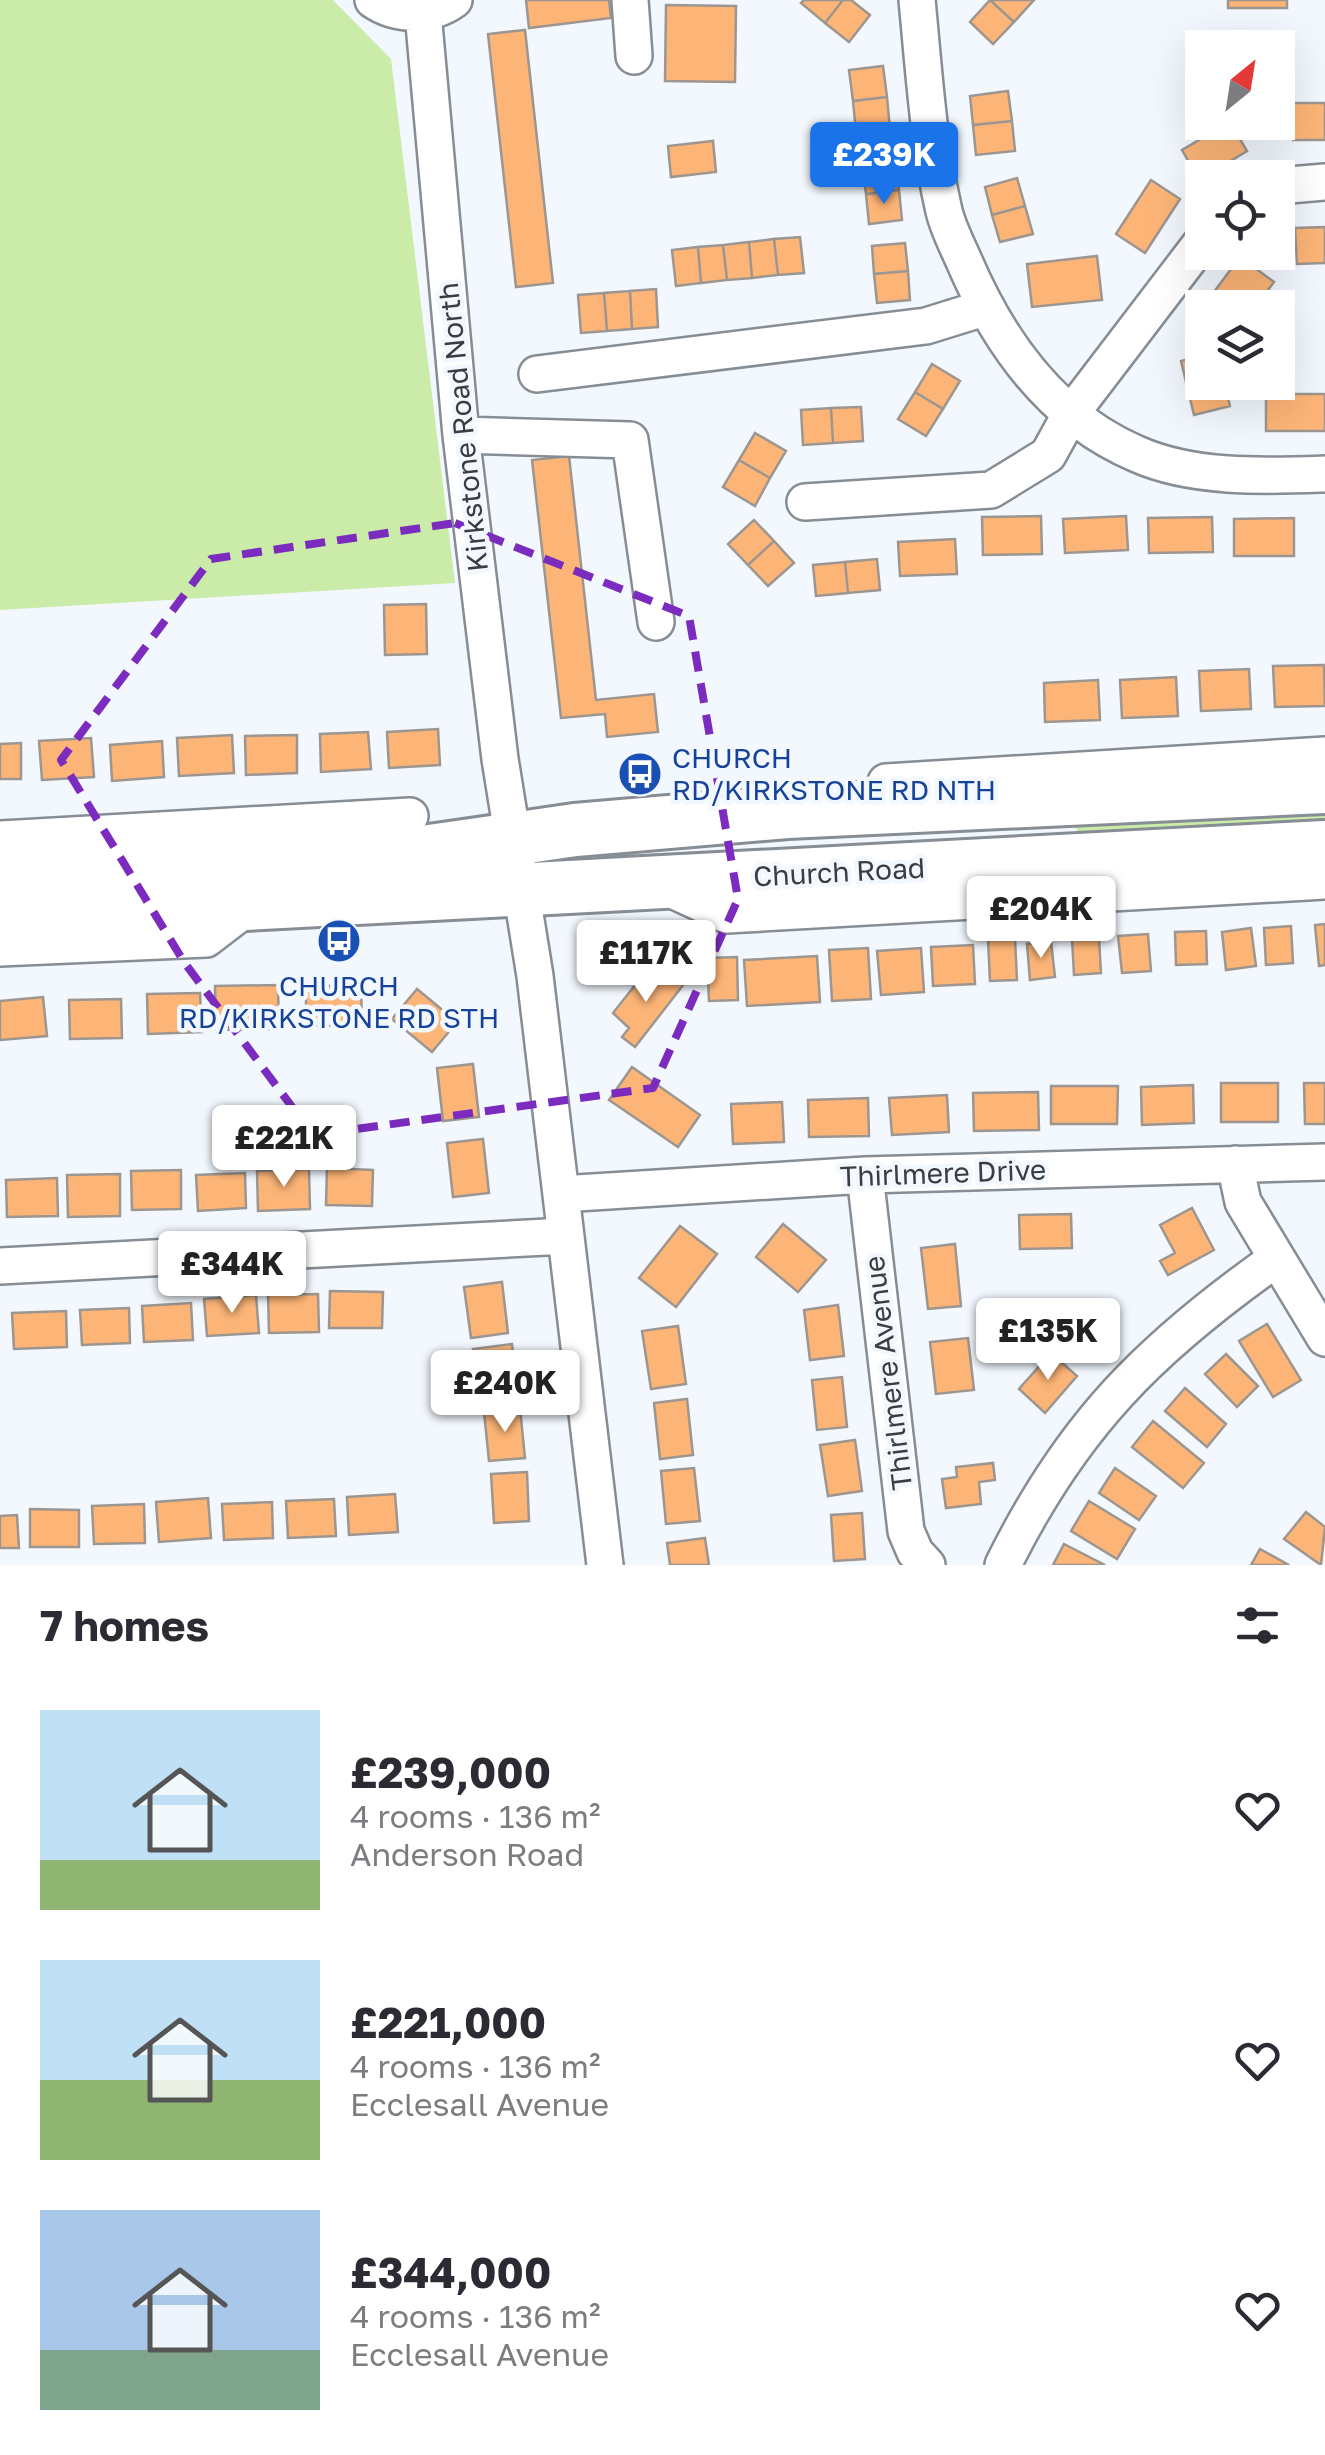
<!DOCTYPE html>
<meta charset="utf-8">
<style>
body{margin:0;font-family:"Golos Text",sans-serif;background:#f2f2f3;color:#2b2b33;height:100vh;display:flex;flex-direction:column;font-size:38px;white-space:nowrap}
*{box-sizing:border-box;margin:0}
p{font-size:32px;color:#7c7c81}
.icon{flex:none;width:55px;height:55px;fill:none;stroke:currentColor;stroke-width:2;stroke-linecap:round;stroke-linejoin:round}
.map{position:relative;height:1565px;overflow:hidden}
.drawer{display:flex;flex-direction:column;background:#fff;flex:1}
.drawer>*{flex:none}
.needle{width:65px;rotate:30deg}
.buttons{position:absolute;left:1185px;top:30px;display:grid;gap:20px}
.buttons a{display:grid;place-items:center;width:110px;height:110px;border-radius:0px;background:#fff;box-shadow:0 10px 40px #0002;font-size:50px}
.price{position:absolute;translate:-50% -85px;padding:0 22px;border-radius:10px;background:#fff;color:#222;font-size:32px;line-height:65px;filter:drop-shadow(0 2px 5px #0008)}
.price::after{content:'';position:absolute;left:50%;top:60px;width:30px;height:22px;margin-left:-15px;background:inherit;clip-path:polygon(0 0,100% 0,50% 100%)}
.price.selected{background:#1a73e8;color:#fff}
ul{padding:0;list-style:none}
li{display:flex;align-items:center;gap:30px;height:250px;padding:0 40px}
li span{display:grid;place-items:center;flex:none;width:280px;height:200px;border-radius:0px;color:#555}
li>.icon{margin-inline-start:auto}
span .icon{width:120px;height:120px;fill:#fffc;stroke-width:1}
li b{font-size:42px}
h2{display:flex;justify-content:space-between;align-items:center;height:120px;padding:0 40px;font-size:42px}
.map>svg:first-child{display:block}
.green{fill:#cbeba9}
.building{fill:#fdb577;stroke:#9d9690;stroke-width:2.5}
.lines{fill:none;stroke-linecap:round;stroke-linejoin:round}
.minor-casing{stroke:#878d94;stroke-width:40}
.highway-casing{stroke:#878d94;stroke-width:58}
.minor{stroke:#fff;stroke-width:35}
.highway{stroke:#fff;stroke-width:52}
.marked{fill:none;stroke:#7b2cbf;stroke-width:8;stroke-dasharray:20 12;stroke-linejoin:round}
.labels{text-anchor:middle;stroke-width:9;stroke-linejoin:round;paint-order:stroke}
.street-label{font-size:28px;fill:#3a3d40;stroke:#f2f8fe}
.transit-label{font-size:28px;fill:#164399;stroke:#f2f8fe;text-anchor:start}
</style>
<div class="map">
<svg width="1325" height="1565" viewBox="0 0 1325 1565">
<rect width="100%" height="100%" fill="#f2f8fe"/>
<!-- green -->
<path class="green" d="M0 0H333L391 59 455 583 0 610Z
M1325 803V832L1079 845 1075 817Z"/>
<!-- building -->
<path class="building" d="M526 0H609L611 18 529 28Z
M804 0H843L825 23 801 3Z
M843 0H851L870 15 849 42 825 23Z
M990 0 1014 22 993 44 970 22Z
M990 0H1034L1014 22Z
M1228 0H1287V8H1228Z
M666 5 736 6 735 82 665 81Z
M525 30 553 283 516 287 488 34Z
M883 66 887 97 853 101 849 70Z
M1008 91 1012 121 973 125 970 96Z
M887 97 890 129 856 132 853 101Z
M1293 103H1325V140H1293Z
M1012 121 1015 151 976 155 973 125Z
M1230 122 1247 151 1199 180 1182 150Z
M713 141 716 172 671 177 668 146Z
M895 160 899 190 866 194 862 164Z
M1017 178 1025 206 992 215 985 187Z
M1151 180 1180 199 1145 253 1116 234Z
M899 190 902 220 869 224 866 194Z
M1025 206 1033 234 1000 242 992 215Z
M1325 227V263L1297 264 1295 228Z
M800 237 804 273 778 275 774 239Z
M774 239 778 275 752 278 749 242Z
M749 242 752 278 727 280 723 245Z
M905 243 908 271 874 274 872 246Z
M723 245 727 280 701 283 698 247Z
M698 247 701 283 676 286 672 250Z
M1097 256 1102 300 1032 307 1027 264Z
M1240 257 1274 282 1255 308H1209L1205 304Z
M908 271 910 300 877 303 874 274Z
M656 289 658 327 632 329 630 291Z
M630 291 632 329 607 331 604 293Z
M604 293 607 331 581 333 578 295Z
M1202 355V382H1224L1230 406 1194 415 1181 361Z
M932 364 960 381 943 409 915 392Z
M915 392 943 409 926 436 898 419Z
M1266 394H1325V431H1266Z
M861 407 863 441 833 443 831 408Z
M831 408 833 443 803 445 801 410Z
M755 433 786 451 770 478 739 460Z
M569 456 596 700 654 694 658 732 607 737 605 714 561 718 532 460Z
M739 460 770 478 755 506 723 487Z
M1041 516 1042 554 983 555 982 517Z
M1126 516 1128 550 1065 553 1063 519Z
M1212 517 1213 552 1149 553 1148 518Z
M1294 518V556H1234V519Z
M754 520 774 541 748 565 728 544Z
M955 539 957 574 900 576 898 542Z
M774 541 794 563 768 586 748 565Z
M877 559 880 590 848 593 845 562Z
M845 562 848 593 816 596 813 565Z
M426 604 427 654 385 655 384 605Z
M1324 665 1325 706 1275 707 1273 666Z
M1249 669 1251 709 1201 711 1199 671Z
M1176 677 1178 716 1122 718 1120 680Z
M1098 680 1100 720 1045 722 1044 683Z
M438 729 440 765 389 768 387 732Z
M368 732 371 769 321 772 320 734Z
M232 735 234 773 179 776 177 738Z
M297 735V773L246 775 245 736Z
M91 738 94 777 42 780 39 741Z
M162 741 164 777 112 781 110 745Z
M21 743V779H0V744Z
M1325 924V965L1319 966 1315 925Z
M1291 926 1293 963 1266 965 1264 928Z
M1251 928 1256 966 1226 970 1222 932Z
M1206 931 1207 964 1176 965 1175 932Z
M1148 934 1151 971 1122 973 1118 936Z
M1099 938 1101 973 1074 975 1072 939Z
M1015 939 1017 980 990 981 988 940Z
M1051 942 1055 977 1030 980 1027 944Z
M973 945 975 984 933 986 931 947Z
M868 948 871 999 832 1001 829 950Z
M921 948 924 992 881 995 877 951Z
M817 956 820 1002 747 1006 744 960Z
M737 957 738 1000 709 1001 707 958Z
M647 970 664 984 673 974 684 984 635 1047 622 1037 629 1028 613 1013Z
M278 985 279 1029 216 1030 215 986Z
M361 985 362 1025 306 1026V986Z
M417 989 457 1022 432 1052 392 1019Z
M200 993 202 1032 148 1034 147 994Z
M43 997 47 1036 0 1040V1001Z
M121 999 122 1038 70 1039 69 1000Z
M473 1064 479 1117 443 1121 437 1068Z
M632 1067 700 1115 678 1147 609 1100Z
M1221 1083H1278V1122H1221Z
M1304 1083H1325V1124H1305Z
M1193 1085 1194 1123 1142 1125 1141 1087Z
M1051 1086H1118L1117 1124H1051Z
M1038 1092 1039 1130 974 1131 973 1093Z
M947 1095 949 1132 892 1135 889 1098Z
M868 1098 869 1136 809 1137 808 1100Z
M782 1102 784 1142 733 1144 731 1104Z
M483 1139 489 1193 453 1197 447 1143Z
M327 1168 373 1170 372 1206 326 1205Z
M309 1169 310 1209 258 1211 257 1171Z
M181 1170V1209L132 1210 131 1171Z
M245 1173 246 1208 198 1211 196 1175Z
M120 1174V1216L68 1217 67 1175Z
M57 1178 58 1216 7 1217 6 1180Z
M1192 1208 1214 1250 1168 1275 1160 1261 1175 1253 1160 1225Z
M1071 1214 1072 1248 1020 1249 1019 1215Z
M783 1224 826 1260 798 1292 756 1257Z
M680 1226 717 1254 676 1307 639 1278Z
M955 1244 961 1306 928 1309 921 1248Z
M502 1282 508 1333 471 1338 464 1287Z
M330 1291 383 1292 382 1328H329Z
M318 1294 319 1332 269 1333 268 1295Z
M256 1295 259 1333 207 1336 204 1299Z
M191 1303 193 1340 144 1342 142 1306Z
M838 1305 844 1356 810 1360 804 1310Z
M129 1308 130 1343 82 1345 80 1310Z
M66 1311 67 1347 14 1349 12 1313Z
M1267 1324 1301 1380 1273 1397 1239 1341Z
M678 1326 686 1384 651 1389 642 1331Z
M968 1338 974 1390 936 1394 930 1342Z
M512 1344 518 1400 479 1404 473 1349Z
M1051 1353 1077 1376 1045 1413 1019 1389Z
M1226 1354 1258 1386 1237 1407 1205 1374Z
M842 1377 847 1427 817 1430 812 1380Z
M1185 1388 1226 1424 1207 1447 1165 1411Z
M687 1399 693 1455 660 1459 654 1403Z
M520 1408 525 1458 489 1461 484 1412Z
M1153 1421 1204 1463 1183 1488 1132 1447Z
M855 1440 862 1491 828 1496 820 1445Z
M993 1463 995 1480 979 1482 981 1504 946 1508 942 1479 957 1477 956 1467Z
M694 1468 700 1521 666 1524 661 1471Z
M1115 1468 1156 1496 1139 1520 1099 1493Z
M527 1472 529 1521 494 1523 491 1474Z
M395 1494 398 1532 349 1535 347 1497Z
M208 1498 211 1538 159 1542 156 1502Z
M334 1499 336 1536 288 1538 286 1501Z
M1089 1501 1135 1529 1117 1559 1071 1531Z
M272 1502 273 1538 224 1540 222 1504Z
M144 1504 145 1543 94 1544 92 1506Z
M30 1509 79 1510V1547H30Z
M1306 1512 1325 1527 1321 1565 1284 1539Z
M862 1513 865 1559 834 1561 831 1515Z
M17 1515 19 1548H0V1516Z
M705 1538 709 1565H670L667 1543Z
M1064 1544 1105 1565H1053Z
M1260 1549 1289 1565H1251Z"/>
<g class="lines">
<defs>
<path id="minor" d="M373 0C396 16 431 17 454 0
M630 0 634 56
M917 0C924 71 928 142 944 211 948 228 957 245 964 261 999 343 1052 418 1137 454 1193 479 1265 476 1325 474
M423 13 461 435 500 759 535 976 605 1565
M1278 186 1325 182
M537 374 926 326 984 308
M461 435 630 440 656 622
M805 502 991 490 1048 455 1070 415 1202 242
M886 782 1325 755
M0 839 410 816
M668 888 727 915 1325 881
M0 948 206 939 252 904
M1235 1164 1243 1202 1325 1338
M865 1175 906 1531 915 1552 927 1565
M561 1194 865 1175 1325 1162
M0 1266 566 1236
M1003 1565C1072 1425 1150 1348 1276 1259"/>
<path id="highway" d="M0 873 162 863 239 865 416 853 575 830 787 812 1325 787
M0 917 1325 847"/>
</defs>
<!-- minor casing -->
<use href="#minor" class="minor-casing"/>
<!-- highway casing -->
<use href="#highway" class="highway-casing"/>
<!-- minor -->
<use href="#minor" class="minor"/>
<!-- highway -->
<use href="#highway" class="highway"/>
</g>
<!-- marked area -->
<path class="marked" d="M455 523 689 616 738 899 653 1088 313 1135 184 962 61 760 211 559Z"/>
<!-- icons -->
<defs>
<symbol id="bus-disc" viewBox="-11 -11 22 22"><circle r="9.5" fill="#1a4fb4" stroke="#f2f8fe"/><path d="M-5-6H5V4H4V6H2V4H-2V6H-4V4H-5ZM-3.5-4V0h7V-4ZM-3.5 1.2v1.5H-2V1.2ZM2 1.2v1.5H3.5V1.2Z" fill="#fff"/></symbol>
</defs>
<g fill-rule="evenodd">
<use href="#bus-disc" x="615" y="749" width="50" height="50"/>
<use href="#bus-disc" x="314" y="916" width="50" height="50"/>
</g>
<g class="labels">
<!-- street labels -->
<g class="street-label">
<text transform="translate(463 427) rotate(-96)" y="10">Kirkstone Road North</text>
<text transform="translate(839 872) rotate(-3)" y="10">Church Road</text>
<text transform="translate(943 1173) rotate(-2)" y="10">Thirlmere Drive</text>
<text transform="translate(888 1373) rotate(-97)" y="10">Thirlmere Avenue</text>
</g>
<!-- transit labels -->
<g class="transit-label">
<text x="672" y="768">CHURCH<tspan x="672" dy="32">RD/KIRKSTONE RD NTH</tspan></text>
<text x="339" y="996" text-anchor="middle">CHURCH<tspan x="339" dy="32">RD/KIRKSTONE RD STH</tspan></text>
</g>
</g>
</svg>
<div class="buttons">
<a><svg class="needle" viewBox="-14 -14 28 28"><path d="M0-13l5 13h-10z" fill="#e53935"/><path d="M0 13l5-13h-10z" fill="#7c7c81"/></svg></a>
<a><svg class="icon" aria-label="locate" viewBox="0 0 24 24"><circle cx="12" cy="12" r="6"/><path d="M12 2v4M12 18v4M2 12h4M18 12h4"/></svg></a>
<a><svg class="icon" aria-label="layers" viewBox="0 0 24 24"><path d="M12 4l9 5-9 5-9-5zM3 14l9 5 9-5"/></svg></a>
</div>
<b class="price selected" style="left:884px;top:207px">£239K</b>
<b class="price" style="left:1041px;top:961px">£204K</b>
<b class="price" style="left:646px;top:1005px">£117K</b>
<b class="price" style="left:284px;top:1190px">£221K</b>
<b class="price" style="left:232px;top:1316px">£344K</b>
<b class="price" style="left:1048px;top:1383px">£135K</b>
<b class="price" style="left:505px;top:1435px">£240K</b>
</div>
<section class="drawer">
<h2>7 homes<svg class="icon" aria-label="filters" viewBox="0 0 24 24"><path d="M4 7h16M4 17h16"/><circle cx="9" cy="7" r="2"/><circle cx="15" cy="17" r="2"/></svg></h2>
<ul>
<li><span style="background:linear-gradient(#bfe0f5 75%,#8fb573 0)"><svg class="icon" aria-label="home" viewBox="0 0 24 24"><path d="M3 11l9-7 9 7M6 9v11h12V9"/></svg></span><div><b>£239,000</b><p>4 rooms · 136 m²</p><p>Anderson Road</p></div><svg class="icon" aria-label="heart" viewBox="0 0 24 24"><path d="M12 20l-8-8c-3-5 5-10 8-4 3-6 11-1 8 4z"/></svg></li>
<li><span style="background:linear-gradient(#bfe0f5 60%,#8fb573 0)"><svg class="icon" aria-label="home" viewBox="0 0 24 24"><path d="M3 11l9-7 9 7M6 9v11h12V9"/></svg></span><div><b>£221,000</b><p>4 rooms · 136 m²</p><p>Ecclesall Avenue</p></div><svg class="icon" aria-label="heart" viewBox="0 0 24 24"><path d="M12 20l-8-8c-3-5 5-10 8-4 3-6 11-1 8 4z"/></svg></li>
<li><span style="background:linear-gradient(#a9c7e8 70%,#7fa58c 0)"><svg class="icon" aria-label="home" viewBox="0 0 24 24"><path d="M3 11l9-7 9 7M6 9v11h12V9"/></svg></span><div><b>£344,000</b><p>4 rooms · 136 m²</p><p>Ecclesall Avenue</p></div><svg class="icon" aria-label="heart" viewBox="0 0 24 24"><path d="M12 20l-8-8c-3-5 5-10 8-4 3-6 11-1 8 4z"/></svg></li>
</ul>
</section>
